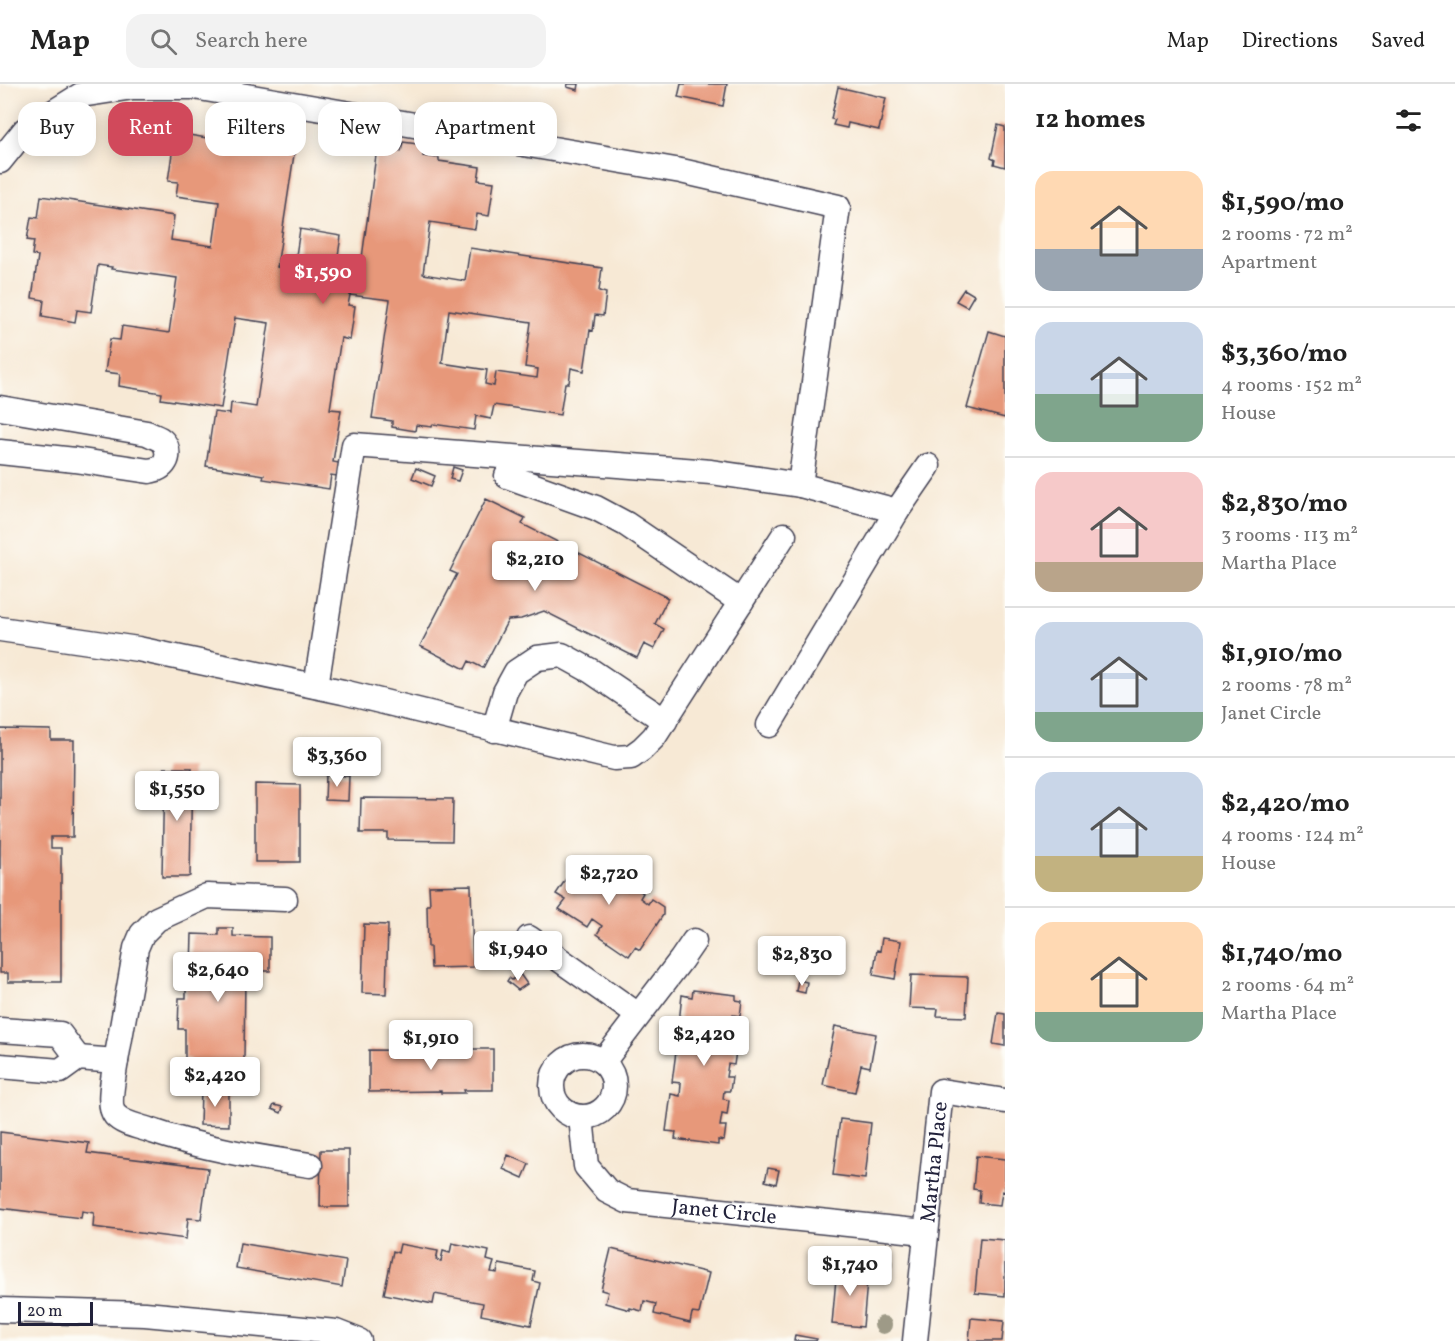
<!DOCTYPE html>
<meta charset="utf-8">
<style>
body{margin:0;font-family:Vollkorn,serif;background:#f2f2f2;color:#222;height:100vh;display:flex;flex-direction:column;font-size:22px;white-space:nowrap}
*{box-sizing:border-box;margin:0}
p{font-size:20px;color:#767676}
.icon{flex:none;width:33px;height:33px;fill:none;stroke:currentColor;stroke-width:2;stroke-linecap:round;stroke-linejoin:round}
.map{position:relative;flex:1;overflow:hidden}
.sheet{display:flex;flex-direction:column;background:#fff;width:450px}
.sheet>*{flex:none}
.hud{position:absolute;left:18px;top:18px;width:570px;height:54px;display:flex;gap:12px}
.scale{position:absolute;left:18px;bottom:15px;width:75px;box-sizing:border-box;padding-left:6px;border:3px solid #22223b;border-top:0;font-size:16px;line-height:21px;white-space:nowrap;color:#22223b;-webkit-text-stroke:4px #fdfcf7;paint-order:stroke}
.price{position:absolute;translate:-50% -51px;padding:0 14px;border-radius:6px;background:#fff;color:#222;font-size:20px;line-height:39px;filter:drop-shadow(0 2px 3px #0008)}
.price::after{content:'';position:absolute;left:50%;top:36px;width:18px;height:14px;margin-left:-9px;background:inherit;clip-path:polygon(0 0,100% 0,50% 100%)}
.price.active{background:#d1495b;color:#fff}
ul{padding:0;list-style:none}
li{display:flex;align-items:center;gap:18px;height:150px;padding:0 30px}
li+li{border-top:2px solid #e0e0e0}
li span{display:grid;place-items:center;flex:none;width:168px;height:120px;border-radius:18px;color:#555}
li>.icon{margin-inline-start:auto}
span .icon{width:72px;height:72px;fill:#fffc;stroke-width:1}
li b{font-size:26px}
h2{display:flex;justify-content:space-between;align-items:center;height:72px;padding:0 30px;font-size:26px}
.pill{padding:0 21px;border-radius:18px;background:#fff;box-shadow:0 3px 15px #0003;font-size:21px;line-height:54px}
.pill.active{background:#d1495b;color:#fff}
header{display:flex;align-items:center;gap:36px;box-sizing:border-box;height:84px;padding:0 30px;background:#fff;border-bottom:2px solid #e0e0e0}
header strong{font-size:28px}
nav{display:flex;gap:33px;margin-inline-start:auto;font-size:21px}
.search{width:420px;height:54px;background:#f2f2f2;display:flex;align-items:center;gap:15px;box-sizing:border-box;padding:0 21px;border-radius:18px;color:#767676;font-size:22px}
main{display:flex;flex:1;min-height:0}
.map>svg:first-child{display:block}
.building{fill:#e7987a;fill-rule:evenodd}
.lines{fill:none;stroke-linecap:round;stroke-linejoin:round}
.minor-casing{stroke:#424052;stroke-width:27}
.minor{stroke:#fff;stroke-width:24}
.tree{fill:#9e9a87}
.labels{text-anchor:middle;stroke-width:5;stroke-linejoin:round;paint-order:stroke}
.street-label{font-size:21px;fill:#22223b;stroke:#fdfcf7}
</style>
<header>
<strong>Map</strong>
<div class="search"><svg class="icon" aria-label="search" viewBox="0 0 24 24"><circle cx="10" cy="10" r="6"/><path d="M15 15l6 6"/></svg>Search here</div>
<nav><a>Map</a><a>Directions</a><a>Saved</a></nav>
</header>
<main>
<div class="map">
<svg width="1005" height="1257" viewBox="0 0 1005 1257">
<rect width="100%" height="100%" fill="#fdfcf7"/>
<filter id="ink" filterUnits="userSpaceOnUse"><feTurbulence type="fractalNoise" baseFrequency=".0167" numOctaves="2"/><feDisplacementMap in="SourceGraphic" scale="12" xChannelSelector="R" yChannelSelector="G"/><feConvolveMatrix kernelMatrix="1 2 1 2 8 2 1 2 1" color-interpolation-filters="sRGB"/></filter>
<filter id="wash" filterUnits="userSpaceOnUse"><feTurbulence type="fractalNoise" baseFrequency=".008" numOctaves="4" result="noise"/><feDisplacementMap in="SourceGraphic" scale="24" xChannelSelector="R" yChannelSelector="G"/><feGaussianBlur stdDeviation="1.35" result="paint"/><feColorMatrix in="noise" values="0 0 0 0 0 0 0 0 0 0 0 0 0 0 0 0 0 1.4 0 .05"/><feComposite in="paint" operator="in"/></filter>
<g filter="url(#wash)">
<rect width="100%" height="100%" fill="#f7e9d5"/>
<g id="blocks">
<!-- building -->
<path class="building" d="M568 0H579L578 6 567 3Z
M681 0H727L723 22 678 13Z
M838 3 886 14 879 46 848 39 847 44 833 41 835 36 831 35Z
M998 41 1005 43V83L994 80 995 76 991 74Z
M189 51 231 58 232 54 295 64 277 183 294 185 300 145 341 152 337 178 361 181 377 64 401 68 403 58 425 61 423 72 439 74V77L480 83 478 96 494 98 489 132 477 130 475 145 430 138 423 190 465 197 470 164 602 184 599 207 606 209 603 232 595 231 593 247 590 246 584 287 571 284 569 299H565L560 331 494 321 491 335 476 332 474 346 433 340 432 343 416 341 415 347 392 343V337L372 334 390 216 350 211 348 221 355 222 350 256 341 254 330 325 341 326 333 378 339 379 337 392 331 391 329 405 263 395 264 391 206 382 214 328 230 330 231 319 256 323 269 239 235 234 221 324 161 315 162 309 119 302 120 290 105 288 110 255 120 256 122 242 169 249 177 194 111 185 112 183 98 181 91 228 77 226 75 238 42 232 44 216 32 214 38 172 32 171 34 157 27 156 31 133 38 134 41 112 174 132 171 156 213 162 219 118 176 112 178 98 168 97 173 63 187 65ZM449 226 531 238 525 283 538 285 537 294 496 288 494 302 485 300 487 286 442 279Z
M964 205 974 211 967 223 956 217Z
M989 247 1005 252V334L967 324Z
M453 383 462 386 458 397 450 395Z
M416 384 435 392 431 402 412 394Z
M486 415 525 434 522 440 668 514 655 540 664 545 654 565 644 560 637 574 544 527 521 535 508 536 483 584 469 577 465 585 420 562 457 490 450 487Z
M0 645 51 646V656H74L73 753H51V764H61V898H8V889H0Z
M164 684H192L190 792 187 793H162Z
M326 691 349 692 348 717 325 716Z
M255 700 300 701V778H255Z
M361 714 453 715 452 757 388 756V749H360Z
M588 773 600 780 597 785 608 792 610 788 623 797 620 801 627 807 631 801 643 809 640 814 648 820 651 815 663 823V831L640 866 635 863 629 872 597 850 602 842 592 835 587 843 559 825 566 816 556 810 580 774 585 777Z
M471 801 473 883 431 884 430 863H428L427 821H430L429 802Z
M364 840 388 841 386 910 362 909Z
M219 844H233V852L270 853V887H226V892H245L244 976H225L224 1005 189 1004 190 975H185V945H178L179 914H186V884H191L192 850 219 851Z
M882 854 901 857 895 895 873 891 877 866 880 867Z
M520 890 527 900 518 906 507 897 509 894 512 896Z
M911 891 968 893 966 933 937 932 938 925 909 924Z
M798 896 807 898 805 909 796 907Z
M693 906 736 911V916L742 917 740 932 733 931 732 942 738 943 736 958 731 957 730 966 736 967 734 981 728 980 726 993H732L730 1007H724L723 1015 729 1016 727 1031 722 1030 720 1042H726L724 1057 718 1056V1061L675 1055 676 1048 666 1047 671 1010 680 1012 681 999 672 998 677 960 686 962 687 950 678 948 682 911 692 913Z
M998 929 1005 930V962L993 960Z
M835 942 876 950 870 983 861 981 855 1008 823 1001Z
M464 965H493V1006H464L465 1009H441V1007L369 1008V966L464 967Z
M201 1006 229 1007V1042L200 1041Z
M274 1021 283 1023 281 1029 272 1025Z
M840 1035 871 1039 865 1095 833 1091Z
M0 1048 89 1059 87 1069 208 1084 201 1135 188 1134 186 1155 93 1143 94 1129 82 1127 81 1134 0 1124Z
M321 1066H349V1123H320Z
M508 1071 529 1080 523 1094 503 1085Z
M976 1072 1005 1075V1108L1002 1107 1000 1121 979 1119 980 1106 973 1105Z
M768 1084 779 1086 776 1100 765 1097Z
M980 1154 1005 1156V1212L975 1209Z
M240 1159 346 1177 342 1203 236 1184Z
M452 1159 489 1167 487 1176 494 1178 491 1188 497 1189 499 1180 535 1187 533 1197 540 1199 531 1241 481 1231 483 1219 435 1210 433 1220 384 1210 393 1167 398 1169 400 1160 438 1167 436 1176 441 1177 443 1167 450 1169Z
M611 1165 709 1189 699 1230 692 1229 690 1239 654 1230 656 1220 644 1217 642 1227 630 1224V1226L605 1219 608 1208 601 1206Z
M837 1183 868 1186 863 1243 832 1240Z
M971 1234 1004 1237 1002 1257H969Z
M795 1251 817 1255 816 1257H794Z"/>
</g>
</g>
<g filter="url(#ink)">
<use href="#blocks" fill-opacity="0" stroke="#424052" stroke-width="1.5"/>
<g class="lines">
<defs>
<g id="minor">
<path d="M0 77 25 46 81 11 133 3H194L681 87 838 123 800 401 711 388 354 361 316 602"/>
<path d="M0 324 147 349C151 351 156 353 160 355 170 362 170 378 159 384 156 386 152 386 149 387L75 376 0 368"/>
<path d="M507 392 596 424 626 440 741 518"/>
<path d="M800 401 897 427 928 382"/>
<path d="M0 545 138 565 343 608 614 674 631 673 642 665 654 653 784 451"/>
<path d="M769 641 897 427"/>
<path d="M494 646 505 608 516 588 537 574 562 571 591 587 665 637"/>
<path d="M529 854 638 931"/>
<path d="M0 946 60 950 78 974"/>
<circle cx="583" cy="1002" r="31"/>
<path d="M116 977 136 864 142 850 157 835 207 812 285 815"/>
<path d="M603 978 681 876 694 857"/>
<path d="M0 982 60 987 78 974 116 977C114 990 107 1022 115 1031 123 1040 138 1042 149 1046 201 1064 255 1073 310 1081"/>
<path id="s1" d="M581 1033 586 1082 607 1107 627 1117 925 1148"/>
<path d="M0 1226 145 1230 336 1248 359 1257"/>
<path id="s2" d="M915 1257 941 1007 1005 1017"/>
</g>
</defs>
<!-- minor casing -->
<use href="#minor" class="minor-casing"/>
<!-- minor -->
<use href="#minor" class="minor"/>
</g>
<!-- trees -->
<g class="tree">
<circle cx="884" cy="1180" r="9"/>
<circle cx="883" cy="1241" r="9"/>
</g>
</g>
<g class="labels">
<!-- street labels -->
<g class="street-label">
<text dy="7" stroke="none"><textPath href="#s2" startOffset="180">Martha Place</textPath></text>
<text dy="7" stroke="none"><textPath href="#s1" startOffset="202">Janet Circle</textPath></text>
</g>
</g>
</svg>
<div class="scale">20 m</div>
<b class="price active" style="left:323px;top:221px">$1,590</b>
<b class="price" style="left:535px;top:508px">$2,210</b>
<b class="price" style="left:337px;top:704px">$3,360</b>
<b class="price" style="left:177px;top:738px">$1,550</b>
<b class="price" style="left:609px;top:822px">$2,720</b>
<b class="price" style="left:518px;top:898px">$1,940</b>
<b class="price" style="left:802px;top:903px">$2,830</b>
<b class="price" style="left:218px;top:919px">$2,640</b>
<b class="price" style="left:704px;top:983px">$2,420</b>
<b class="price" style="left:431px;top:987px">$1,910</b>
<b class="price" style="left:215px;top:1024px">$2,420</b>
<b class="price" style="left:850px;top:1213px">$1,740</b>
<div class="hud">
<a class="pill">Buy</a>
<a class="pill active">Rent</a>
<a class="pill">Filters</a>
<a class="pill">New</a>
<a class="pill">Apartment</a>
</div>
</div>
<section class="sheet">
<h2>12 homes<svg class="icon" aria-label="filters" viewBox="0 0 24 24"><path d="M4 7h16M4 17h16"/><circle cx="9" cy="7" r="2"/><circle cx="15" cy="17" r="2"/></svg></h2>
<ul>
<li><span style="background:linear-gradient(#ffd9b3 65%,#9aa5b1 0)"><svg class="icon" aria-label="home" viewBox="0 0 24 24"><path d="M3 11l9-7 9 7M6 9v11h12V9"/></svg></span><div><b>$1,590/mo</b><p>2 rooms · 72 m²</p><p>Apartment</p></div></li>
<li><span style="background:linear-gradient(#c9d6e8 60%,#7fa58c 0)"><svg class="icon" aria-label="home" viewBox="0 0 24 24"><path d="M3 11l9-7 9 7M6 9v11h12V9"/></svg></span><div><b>$3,360/mo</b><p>4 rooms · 152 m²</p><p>House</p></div></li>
<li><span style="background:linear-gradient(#f6c9c9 75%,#b9a48a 0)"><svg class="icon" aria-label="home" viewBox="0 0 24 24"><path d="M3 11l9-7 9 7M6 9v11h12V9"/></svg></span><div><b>$2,830/mo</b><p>3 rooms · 113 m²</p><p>Martha Place</p></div></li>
<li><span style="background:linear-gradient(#c9d6e8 75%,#7fa58c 0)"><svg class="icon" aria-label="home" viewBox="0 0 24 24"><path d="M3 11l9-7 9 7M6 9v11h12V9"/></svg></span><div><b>$1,910/mo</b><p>2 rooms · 78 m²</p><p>Janet Circle</p></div></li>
<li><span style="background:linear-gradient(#c9d6e8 70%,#c2b280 0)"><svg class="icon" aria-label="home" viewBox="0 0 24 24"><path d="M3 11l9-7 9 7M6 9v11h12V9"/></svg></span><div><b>$2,420/mo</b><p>4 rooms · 124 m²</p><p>House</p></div></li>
<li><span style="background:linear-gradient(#ffd9b3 75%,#7fa58c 0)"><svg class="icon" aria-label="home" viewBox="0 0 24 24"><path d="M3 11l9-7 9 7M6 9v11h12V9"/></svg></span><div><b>$1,740/mo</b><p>2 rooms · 64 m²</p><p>Martha Place</p></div></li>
</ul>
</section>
</main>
